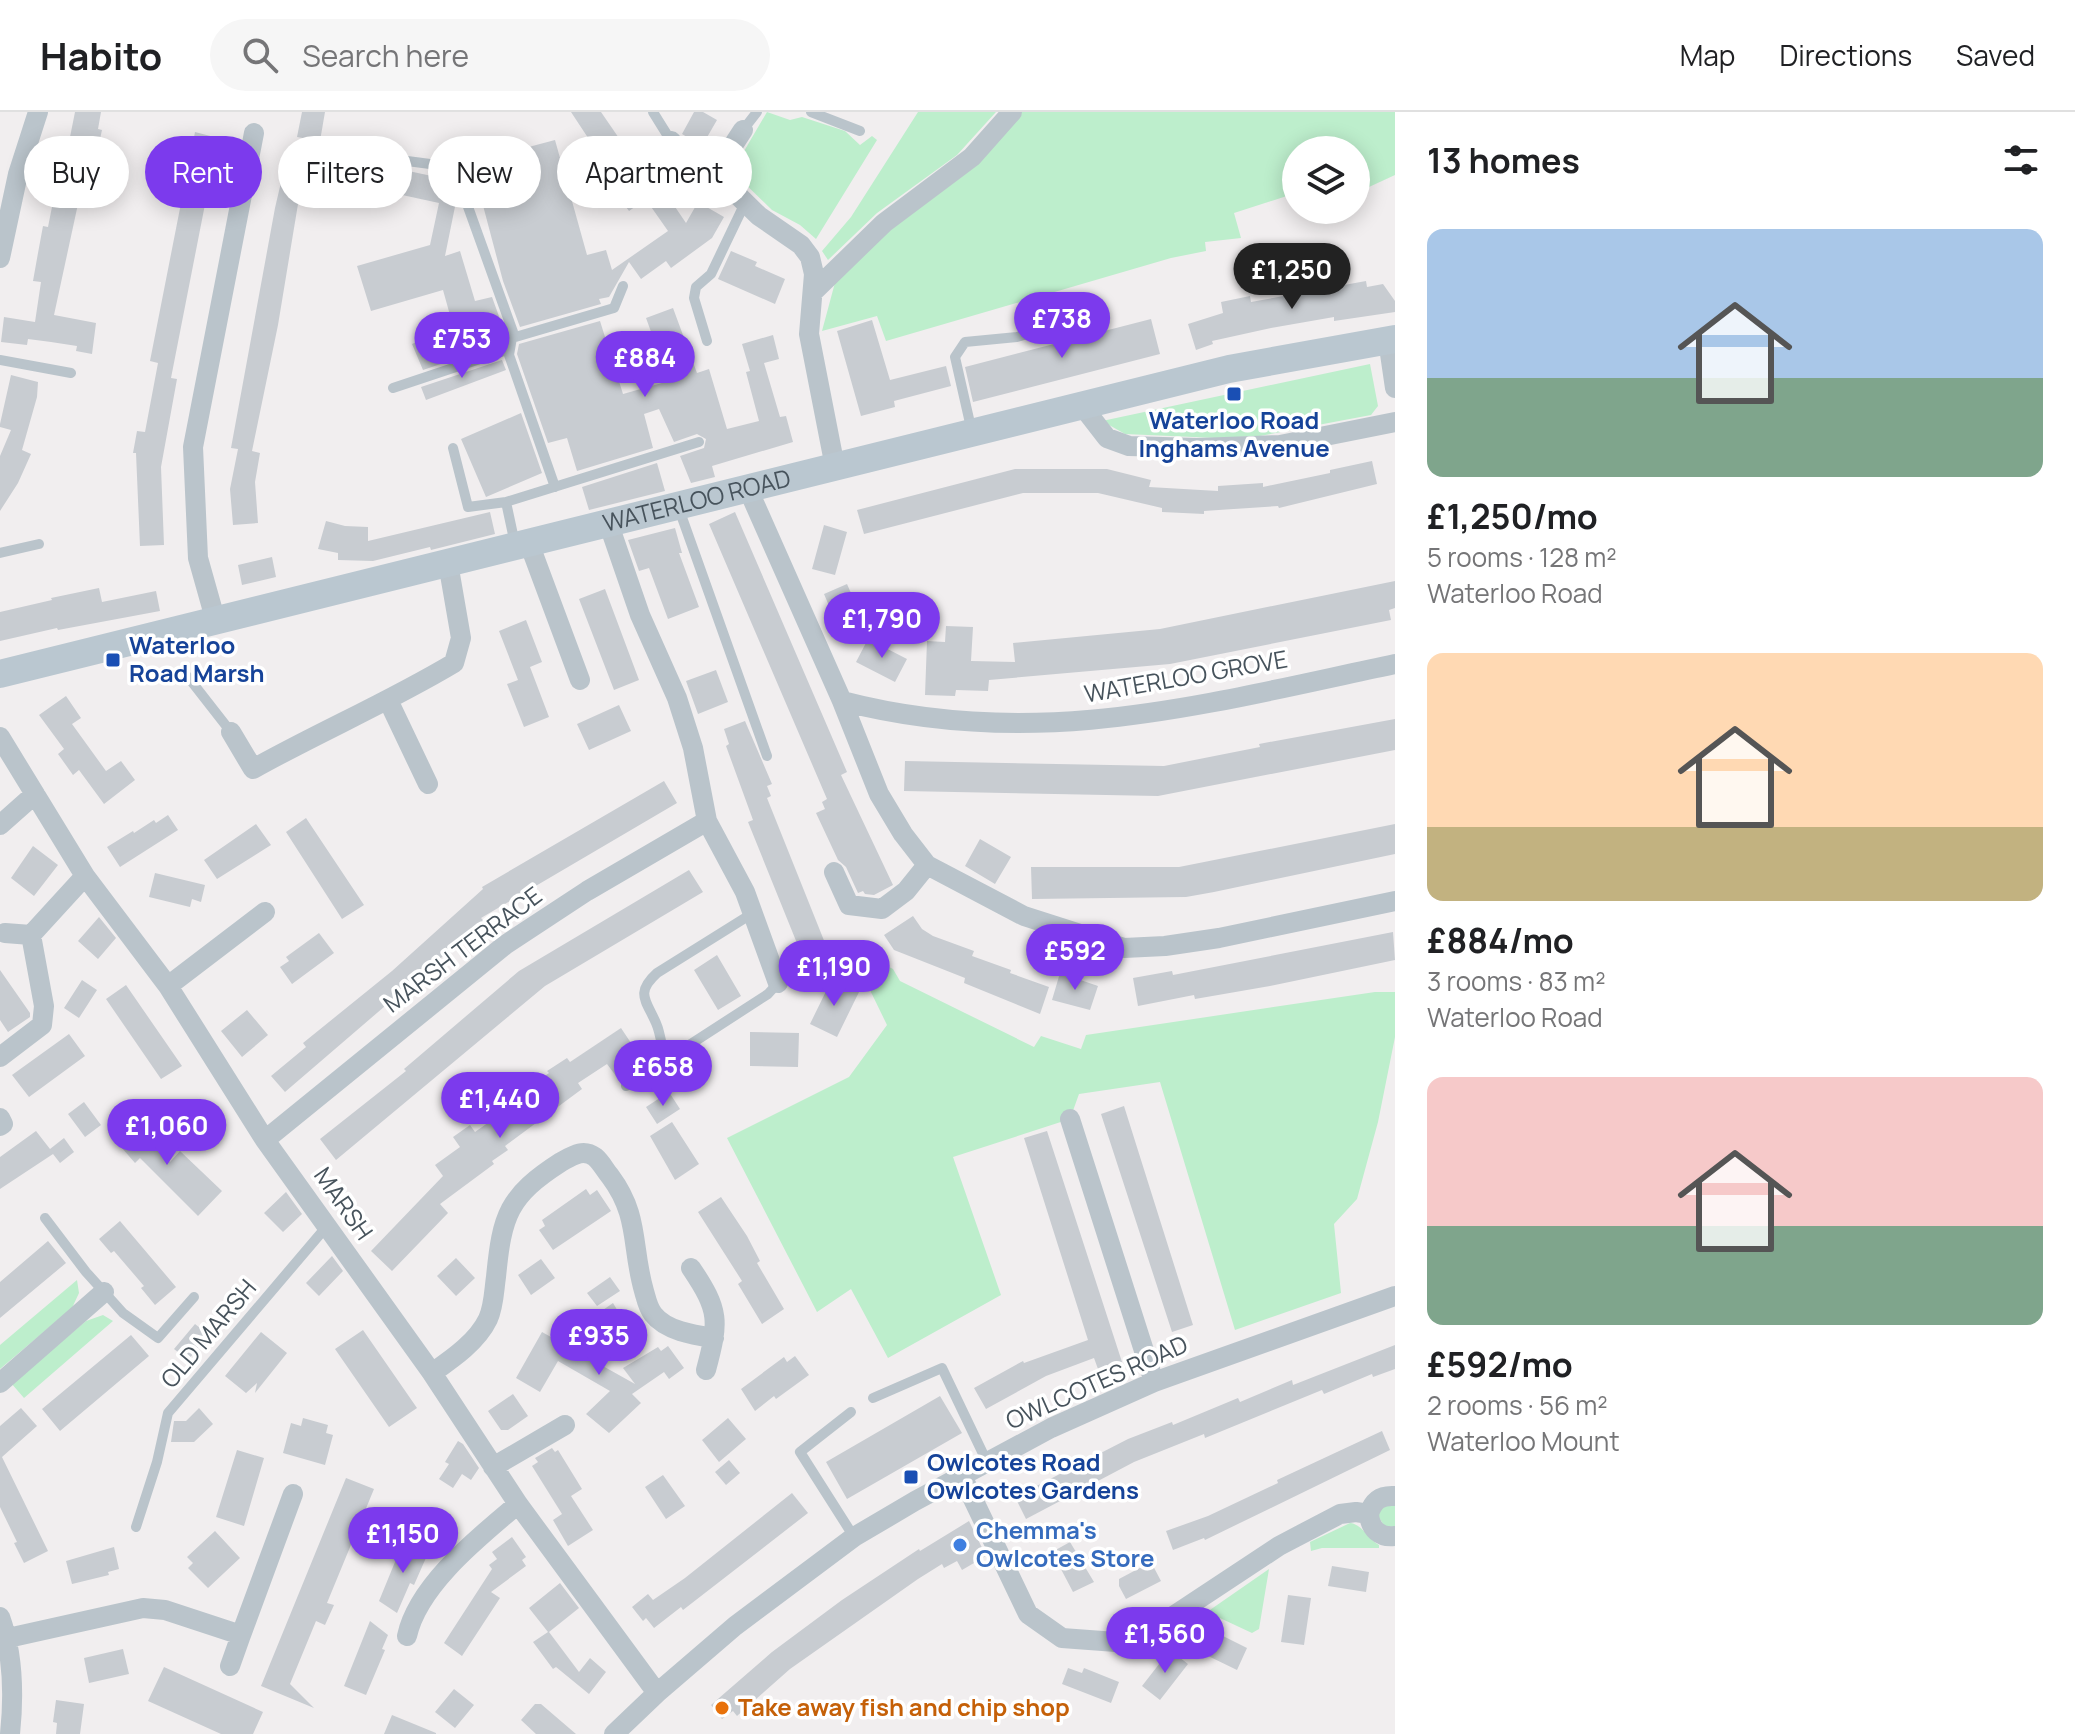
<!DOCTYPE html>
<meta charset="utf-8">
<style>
body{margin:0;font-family:Manrope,sans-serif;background:#f6f6f6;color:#202124;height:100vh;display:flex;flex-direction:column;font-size:30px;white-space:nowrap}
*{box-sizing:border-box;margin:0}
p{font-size:26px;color:#757577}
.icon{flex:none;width:44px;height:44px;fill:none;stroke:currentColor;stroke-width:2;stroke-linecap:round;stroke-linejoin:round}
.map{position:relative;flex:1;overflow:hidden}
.panel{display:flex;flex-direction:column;background:#fff;width:680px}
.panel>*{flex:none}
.banner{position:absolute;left:24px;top:24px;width:760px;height:72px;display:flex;gap:16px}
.buttons{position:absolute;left:1282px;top:24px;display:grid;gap:16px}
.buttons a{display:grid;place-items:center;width:88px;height:88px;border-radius:50%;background:#fff;box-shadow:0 4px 20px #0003;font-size:40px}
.price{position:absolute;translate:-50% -68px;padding:0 18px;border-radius:28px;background:#7c3aed;color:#fff;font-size:26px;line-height:52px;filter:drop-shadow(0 2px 4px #0008)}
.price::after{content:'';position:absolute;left:50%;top:48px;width:24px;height:18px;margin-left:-12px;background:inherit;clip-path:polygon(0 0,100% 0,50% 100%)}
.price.selected{background:#222;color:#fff}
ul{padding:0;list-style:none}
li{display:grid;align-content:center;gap:16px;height:424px;padding:0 32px}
li span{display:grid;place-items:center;height:248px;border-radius:16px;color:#555}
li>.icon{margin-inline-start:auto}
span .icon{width:144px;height:144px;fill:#fffc;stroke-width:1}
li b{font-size:34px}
h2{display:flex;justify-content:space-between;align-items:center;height:96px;padding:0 32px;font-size:34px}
.pill{padding:0 28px;border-radius:36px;background:#fff;box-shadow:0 4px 20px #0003;font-size:28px;line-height:72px}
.pill.selected{background:#7c3aed;color:#fff}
header{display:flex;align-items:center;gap:48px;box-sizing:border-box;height:112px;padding:0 40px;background:#fff;border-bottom:2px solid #e0e0e0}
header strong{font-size:38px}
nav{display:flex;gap:44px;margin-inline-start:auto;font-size:28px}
.search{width:560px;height:72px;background:#f6f6f6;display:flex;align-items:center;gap:20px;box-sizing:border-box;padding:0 28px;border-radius:44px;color:#757577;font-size:30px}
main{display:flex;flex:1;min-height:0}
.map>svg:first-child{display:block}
.green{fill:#bdeecc}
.building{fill:#c8ccd1}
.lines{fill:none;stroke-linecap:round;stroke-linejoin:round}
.service{stroke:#bac4cb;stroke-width:10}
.minor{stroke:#bac4cb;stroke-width:20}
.secondary{stroke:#bac7d0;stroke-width:28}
.transit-dot{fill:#1a4fb4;stroke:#fff;stroke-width:3}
.shop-dot{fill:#3f7fe0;stroke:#fff;stroke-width:3}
.food-dot{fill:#e8710a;stroke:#fff;stroke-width:3}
.labels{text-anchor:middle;stroke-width:7;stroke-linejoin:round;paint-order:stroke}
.transit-label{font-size:24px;font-weight:bold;fill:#164399;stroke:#fff;text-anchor:start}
.street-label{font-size:24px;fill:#47535c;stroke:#fff}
.shop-label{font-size:24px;font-weight:bold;fill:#366cbe;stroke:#fff;text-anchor:start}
.food-label{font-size:24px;font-weight:bold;fill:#c56008;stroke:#fff;text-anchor:start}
</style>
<header>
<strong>Habito</strong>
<div class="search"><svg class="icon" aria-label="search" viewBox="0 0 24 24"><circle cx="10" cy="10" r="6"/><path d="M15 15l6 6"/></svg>Search here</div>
<nav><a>Map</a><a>Directions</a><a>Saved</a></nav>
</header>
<main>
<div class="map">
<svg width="1395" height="1622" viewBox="0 0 1395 1622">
<rect width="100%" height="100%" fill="#f1eeef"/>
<!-- green -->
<path class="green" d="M767 0 790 8 802 5 845 19 860 33 872 24 877 28 816 127 800 113 772 98 738 65 736 56 740 46Z
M918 0H996L957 43 877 101 828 148 822 139 851 105Z
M1012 0H1395V63L1356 81V38H1296V81L1234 101 1241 126 1205 130 1206 139 1171 146 886 229 877 204 822 219 840 152Z
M1370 252 1378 294 1371 303 1260 324 1216 326 1125 322 1102 309Z
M849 835 893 857 900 869 1034 935 1041 924 1081 937 1086 923 1375 880H1395V925L1378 1010 1357 1087 1334 1112 1341 1181 1235 1218 1160 970 1079 982 1070 1007 953 1045 1001 1183 888 1246 851 1177 817 1200 727 1026 849 965 887 913Z
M77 1168 79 1181 72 1196 0 1257V1233Z
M103 1203 113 1209 24 1286 11 1271 86 1209Z
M1395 1384V1424L1391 1425 1372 1394Z
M1350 1411C1362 1412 1368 1427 1379 1433V1436H1322L1311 1439 1310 1430Z
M1269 1457 1259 1517 1252 1521 1207 1500Z"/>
<!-- building -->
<path class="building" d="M75 0H101L98 17 102 18 98 36 93 35 89 56 86 55 54 203 96 211 92 242 76 239 77 234 51 230 28 227 27 233 1 230 4 205 35 210 41 170 33 169 38 141 43 114 48 115 65 29 69 30Z
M302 0H325L320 29 297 25Z
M571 0H601L656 80 629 99 609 72 613 69 596 43 598 41Z
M694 0H703L717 8 702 34 682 22Z
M195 20 218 26 171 266 177 267 161 355 164 433 140 434 136 341H133L137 319 145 320 158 251 150 249Z
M555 28 587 143 606 138 612 158 668 119 647 89 663 77 686 111 698 90 724 105 712 126 671 156 666 149 641 167 629 150 609 185 599 187 601 192 520 215 503 169 476 67 492 63 487 46Z
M288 40 308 44 298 92 278 213 252 339 260 341 255 370 258 411 233 413 230 377 238 337 231 336 275 96Z
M399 57 460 70 445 144 460 139 475 189 492 185 505 221 503 231 423 258 412 232 453 214 443 178 371 199 357 154 430 133 439 91 393 81Z
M731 139 757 150 755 154 785 167 775 192 718 167Z
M1366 169 1367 175 1383 172 1395 189V200L1334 209V205L1271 216 1212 229 1213 232 1196 238 1188 212 1223 201 1221 190 1250 184 1251 190Z
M673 196 697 261 709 257 727 317 759 309 746 260 750 259 742 232 773 223 779 247 764 251 780 305 786 304 793 330 712 354 715 365 691 371 680 344 704 336 706 327 697 322 674 330 659 297 644 302 653 336 577 359 567 326 548 331 517 242 519 232 600 209 623 282 669 269 646 206Z
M1151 207 1160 242 973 290 965 255Z
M872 208 890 268 946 254 951 274 894 289 895 295 861 304 837 219Z
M502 248 506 258 426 288 421 275Z
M11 263 38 270 37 285 22 338 31 342 18 371 0 399V344L11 318 0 315V312Z
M521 301 542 361 486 385 461 327Z
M1372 349 1377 372 1279 396 1278 394 1204 399V402L1162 400V396L1098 381H1023L864 422 857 398 1015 357H1107L1151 368 1149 375 1218 379V374L1263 371V375L1330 361V358Z
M657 351 665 379 589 398 582 375Z
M490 400 495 422 431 438 430 435 373 449 338 448V441L318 437 326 409 345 414 368 415V429Z
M735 400 847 660 841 663 893 773 874 783 865 782 863 779 858 781 846 755 838 748 816 701 825 697 822 690 827 687 709 412Z
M824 413 847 420 835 463 812 457Z
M675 416 682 441H679L699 495 668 507 649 456 639 459 628 428Z
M272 445 276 465 242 473 238 453Z
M1395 469V496L1389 498 1391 508 1170 552 989 568 988 579 956 578 955 584 925 583 927 529 945 530 946 514 973 515 971 549 1015 550 1013 531 1160 517Z
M847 472 864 511 841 522 824 482Z
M99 476 102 490 156 479 160 499 58 518 57 516 0 529V500L52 488 51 486Z
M605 477 639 568 614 578 579 487Z
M526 508 542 550 530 555 549 605 524 615 507 572 518 568 499 519Z
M868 527 907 547 895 570 856 550Z
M716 558 728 590 698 602 686 569Z
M66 584 81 606 72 612 106 659 121 649 135 668 104 692 79 658 73 663 58 642 64 637 39 603Z
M619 593 631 619 589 638 577 612Z
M1395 607V638L1158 684 904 679 905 649 1164 654 1260 635 1259 632Z
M745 609 772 672 767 674 771 684 767 686 831 846 807 856 748 710 753 708 726 634 729 632 724 617Z
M664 669 677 691 481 806 484 809 285 980 271 964 306 935 303 931 392 859 483 777 482 775Z
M168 703 178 718 120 755 107 735 133 719 134 721 154 708 156 711Z
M306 706 364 793 342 807 286 720Z
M256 712 271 733 217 767 204 748Z
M1395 712V742L1214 780 1186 785 1032 787 1031 755H1179Z
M980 727 1011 745 995 772 965 754Z
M33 734 58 753 34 784 11 766Z
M689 758 703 780 545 874 336 1048 320 1027 406 959 404 957 519 859Z
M155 761 205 773 201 790 192 787 190 795 149 785Z
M913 804 922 817 933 824 974 839 972 844 1011 858 1010 861 1049 875 1040 902 964 871 965 866 894 838 884 823Z
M99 805 116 826 98 847 78 829Z
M1393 820 1395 848 1270 874 1195 887 1194 883 1138 894 1133 866 1172 859 1173 863Z
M319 821 334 841 292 872 280 855 289 849 286 845Z
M717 843 741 884 718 898 694 858Z
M0 858 30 901V905L8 920 0 908Z
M1060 861 1098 874 1090 898 1052 888Z
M832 867 859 880 837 925 810 912Z
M82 868 97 878 79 906 64 896Z
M126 873 182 954 161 967 106 887Z
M247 898 268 923 242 945 221 919Z
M621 916 641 946 616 964 607 952 578 971 582 977 505 1034 508 1038 492 1049 494 1052 440 1092 448 1101 392 1159 371 1139 443 1064 435 1053 460 1035 453 1025 470 1013 475 1020 506 998 503 994 549 961 547 959 567 946 570 950Z
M750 920 799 921 798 955 750 954Z
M69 922 85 944 29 985 12 963Z
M669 980 680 997 657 1012 646 995Z
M84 990 101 1013 85 1025 68 1002Z
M1124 994 1193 1213 1172 1220 1101 1002Z
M128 1003 170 1050 180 1039 222 1079 198 1104 140 1046 135 1051 108 1020Z
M672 1010 699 1052 675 1068 650 1024Z
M36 1019 50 1037 64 1026 74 1040 60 1051 53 1042 0 1077V1045Z
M1047 1019 1122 1250 1098 1257 1094 1246 1046 1264 986 1297 974 1276 1023 1249 1024 1251 1088 1228 1024 1026Z
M586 1077 590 1083 597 1078 611 1099 553 1138 539 1118 545 1114 542 1108Z
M286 1080 302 1102 283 1120 264 1101Z
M721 1085 747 1124 760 1149 757 1151 784 1197 762 1212 738 1172 742 1169 698 1100Z
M120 1109 176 1175 155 1193 141 1176 144 1174 114 1139 111 1141 99 1127Z
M48 1129 66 1151 0 1206V1170Z
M332 1144 343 1159 319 1184 306 1171Z
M456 1146 475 1166 456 1184 437 1164Z
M541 1147 555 1166 531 1183 518 1163Z
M610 1165 620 1179 597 1194 587 1181Z
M613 1191 622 1206 600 1221 590 1207Z
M195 1212 209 1223 188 1248 174 1237Z
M363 1218 417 1296 389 1315 335 1237Z
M261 1220 287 1241 255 1281 257 1271 246 1281 225 1264Z
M542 1220 635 1272 623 1256 658 1235 661 1239 668 1234 684 1256 669 1267 664 1260 632 1282 641 1291 609 1321 586 1302 610 1279 558 1249 540 1280 516 1266Z
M131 1223 149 1244 60 1319 42 1297Z
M1395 1233V1257L1373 1265 1372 1262 1324 1282 1322 1278 1205 1326 1204 1322 1134 1350 1026 1407 1015 1385 1128 1327 1172 1310 1173 1313 1238 1286 1240 1290 1292 1268 1293 1273Z
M795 1244 809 1263 776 1287 774 1284 755 1299 741 1277 784 1245 787 1250Z
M513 1282 528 1304 508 1318H501L488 1299Z
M940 1284 962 1321 847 1387 826 1350Z
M21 1296 37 1314 2 1345 48 1439 24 1451 14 1431 17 1430 0 1395V1314Z
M199 1296 213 1312 194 1330H171L174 1309H186Z
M303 1306 328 1313 326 1321 333 1323 325 1353 283 1341 291 1311 301 1314Z
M728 1306 746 1327 719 1350 702 1328Z
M1382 1319 1390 1338 1205 1428 1204 1426 1173 1438 1166 1419 1208 1404 1278 1371 1277 1368Z
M458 1329 463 1332 479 1356 471 1368 462 1362 453 1376 439 1367 449 1352 445 1350Z
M552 1336 555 1340 558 1338 582 1377 571 1384 593 1418 568 1434 553 1408 562 1402 532 1354 538 1350 535 1346Z
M237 1338 264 1346 244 1414 216 1405Z
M729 1348 740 1361 726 1373 715 1360Z
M663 1363 685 1394 666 1407 645 1375Z
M346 1366 374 1377 327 1491 334 1493 325 1513 316 1509 290 1572 314 1596 261 1574Z
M792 1381 808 1401 683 1498 681 1495 654 1516 646 1506 643 1509 632 1495 648 1482 653 1488 685 1466Z
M969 1409 986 1444 962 1458 957 1449 944 1456 942 1452 918 1467 790 1557 737 1604 733 1599 722 1607 711 1593 772 1540 842 1488 919 1437 920 1439Z
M215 1419 240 1446 208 1476 188 1456 193 1451 187 1445Z
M512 1425 526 1445 522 1448 526 1454 491 1480 500 1486 462 1544 444 1531 492 1457 489 1453 497 1447 492 1440Z
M404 1428 429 1439 414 1473 410 1471 397 1501 379 1489Z
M1070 1430 1094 1470 1073 1480 1052 1440Z
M114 1435 119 1457 108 1460 109 1463 72 1472 66 1449Z
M1151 1450 1161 1469 1126 1487 1119 1474V1467Z
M1332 1454 1369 1460 1366 1480 1328 1474Z
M560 1471 579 1496 549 1520 579 1560 590 1546 606 1560 589 1582 556 1555 553 1557 533 1530 548 1520 529 1496Z
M1288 1483 1311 1486 1304 1533 1281 1530Z
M370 1509 388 1523 382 1537 385 1538 366 1583 344 1574Z
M1215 1520 1247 1536 1237 1558 1204 1542Z
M123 1537 129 1562 89 1571 84 1546Z
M1170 1538 1188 1552 1160 1588 1142 1574Z
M164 1555 263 1600 253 1622H221L148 1589Z
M1068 1556 1082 1561 1084 1556 1119 1570 1111 1591 1062 1572Z
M454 1577 474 1593 455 1616 435 1600Z
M56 1588 84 1592 80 1622H56L57 1611 53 1610Z
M535 1592H541L576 1622H536L521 1608Z
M392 1603 436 1621V1622H384Z"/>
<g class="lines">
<!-- service -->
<path class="service" d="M653 0 671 29
M811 0 860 19
M743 18 757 0
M392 47 468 57 467 92 513 220 509 243 555 375
M512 226 614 196 623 174
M707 229 694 186 696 175 711 162 745 91
M0 248 71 261
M393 276 510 237
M972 320 955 245 965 230 1017 225 1031 221
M453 336 468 395 506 390
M679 397 767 644
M515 432 506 390 699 330
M0 441 39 432
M188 565 231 620
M665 949C662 937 661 922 656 911 646 888 635 881 657 861L753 801
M626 974 768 882 778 871
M45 1106 86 1160 123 1201 158 1226 194 1185
M873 1286 942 1256 987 1350
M851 1300 800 1340 854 1425
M136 1415 157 1350 168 1301 327 1114"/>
<!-- minor -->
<path class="minor" d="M671 29 686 47 715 61 759 104 801 133 810 145 814 162 809 222 835 355
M715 61 743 18
M0 146 18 62 38 0
M813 180 884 111 972 45 1012 0
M1388 228 1395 276
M1083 295 1107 326 1129 334 1197 336 1280 333 1395 310
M748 377 842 589 879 682 903 722 927 753 1024 804 1124 836 1165 834 1219 826 1395 789
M608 410 640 503 677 586 693 636 707 709 745 780 778 871
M529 431 580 568
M216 510 198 446 193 335 254 21
M388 588 428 672
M842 589C1037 640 1205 592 1395 552
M231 620 253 657C319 620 389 590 454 551L461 526 448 451
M0 625 85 764 168 874 265 1028 432 1261 518 1392 657 1581
M0 713 35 682
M834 760 849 793 882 797 906 779 927 753
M5 821 31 823
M168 874 265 800
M0 945 42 913 44 894 31 823 85 764
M0 1006 3 1012 0 1014
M1070 1007 1154 1270
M265 1028 505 833 587 779 707 709
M691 1156C720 1199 719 1209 706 1258
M432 1261C452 1247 477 1230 488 1207 494 1194 494 1178 496 1165 502 1103 508 1084 561 1050 572 1044 583 1036 595 1045 601 1050 605 1058 610 1064 640 1104 631 1134 644 1179 646 1186 648 1196 653 1202 666 1219 694 1223 714 1226
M0 1271 104 1180
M493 1355 565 1313
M962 1364 1028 1502 1062 1526 1116 1530 1158 1514 1279 1434 1340 1402 1356 1400 1369 1402
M1395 1384C1381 1383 1373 1388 1369 1402 1370 1417 1380 1426 1395 1424
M0 1505C13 1541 14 1584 10 1622
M407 1524C418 1473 479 1425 518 1392
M8 1526 143 1496 165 1498 241 1523 293 1382
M230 1554 241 1523
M614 1622 657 1581 735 1514 854 1425 915 1389 1051 1316 1154 1270 1395 1184"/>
<!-- secondary -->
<path class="secondary" id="s1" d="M0 562 1229 257 1395 227"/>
</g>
<!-- markers -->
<g class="transit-dot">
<rect x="1226" y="274" width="16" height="16" rx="4"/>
<rect x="105" y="540" width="16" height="16" rx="4"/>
<rect x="903" y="1357" width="16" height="16" rx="4"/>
</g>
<circle class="shop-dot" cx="960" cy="1433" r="8"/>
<circle class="food-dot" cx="722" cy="1596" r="8"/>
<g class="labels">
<!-- transit labels -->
<g class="transit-label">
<text x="1234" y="317" text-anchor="middle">Waterloo Road<tspan x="1234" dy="28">Inghams Avenue</tspan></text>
<text x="129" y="542">Waterloo<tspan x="129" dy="28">Road Marsh</tspan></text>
<text x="927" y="1359">Owlcotes Road<tspan x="927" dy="28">Owlcotes Gardens</tspan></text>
</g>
<!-- street labels -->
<g class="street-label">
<text dy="8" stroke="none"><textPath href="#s1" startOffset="718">WATERLOO ROAD</textPath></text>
<text transform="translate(1186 565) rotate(-10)" y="8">WATERLOO GROVE</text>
<text transform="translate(463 838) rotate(-37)" y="8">MARSH TERRACE</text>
<text transform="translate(343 1092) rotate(55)" y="8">MARSH</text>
<text transform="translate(209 1222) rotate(-50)" y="8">OLD MARSH</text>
<text transform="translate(1097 1271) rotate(-24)" y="8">OWLCOTES ROAD</text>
</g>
<!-- shop labels -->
<g class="shop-label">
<text x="976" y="1427">Chemma's<tspan x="976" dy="28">Owlcotes Store</tspan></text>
</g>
<!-- food labels -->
<g class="food-label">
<text x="738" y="1604">Take away fish and chip shop</text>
</g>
</g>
</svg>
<div class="buttons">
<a><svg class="icon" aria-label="layers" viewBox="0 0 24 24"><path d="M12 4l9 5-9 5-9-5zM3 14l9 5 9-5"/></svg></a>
</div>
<b class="price selected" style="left:1292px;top:199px">£1,250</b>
<b class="price" style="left:1062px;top:248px">£738</b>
<b class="price" style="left:462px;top:268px">£753</b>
<b class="price" style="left:645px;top:287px">£884</b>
<b class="price" style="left:882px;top:548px">£1,790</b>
<b class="price" style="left:1075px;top:880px">£592</b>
<b class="price" style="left:834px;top:896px">£1,190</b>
<b class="price" style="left:663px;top:996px">£658</b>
<b class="price" style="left:500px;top:1028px">£1,440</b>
<b class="price" style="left:167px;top:1055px">£1,060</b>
<b class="price" style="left:599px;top:1265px">£935</b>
<b class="price" style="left:403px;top:1463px">£1,150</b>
<b class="price" style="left:1165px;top:1563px">£1,560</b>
<div class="banner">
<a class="pill">Buy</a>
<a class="pill selected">Rent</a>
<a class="pill">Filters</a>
<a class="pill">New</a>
<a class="pill">Apartment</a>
</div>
</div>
<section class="panel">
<h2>13 homes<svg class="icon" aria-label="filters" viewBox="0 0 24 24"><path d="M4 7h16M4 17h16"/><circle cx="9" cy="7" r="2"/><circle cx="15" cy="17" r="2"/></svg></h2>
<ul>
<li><span style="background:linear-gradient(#a9c7e8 60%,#7fa58c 0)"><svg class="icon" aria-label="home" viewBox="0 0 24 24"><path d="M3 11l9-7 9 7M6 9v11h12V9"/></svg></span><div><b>£1,250/mo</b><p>5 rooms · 128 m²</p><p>Waterloo Road</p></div></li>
<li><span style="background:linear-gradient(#ffd9b3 70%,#c2b280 0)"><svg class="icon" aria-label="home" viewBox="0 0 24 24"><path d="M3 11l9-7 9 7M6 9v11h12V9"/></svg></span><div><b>£884/mo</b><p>3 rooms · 83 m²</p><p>Waterloo Road</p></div></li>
<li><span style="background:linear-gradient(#f6c9c9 60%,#7fa58c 0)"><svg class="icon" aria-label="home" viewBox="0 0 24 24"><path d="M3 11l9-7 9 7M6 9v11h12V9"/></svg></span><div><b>£592/mo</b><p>2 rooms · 56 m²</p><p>Waterloo Mount</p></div></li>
</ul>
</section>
</main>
